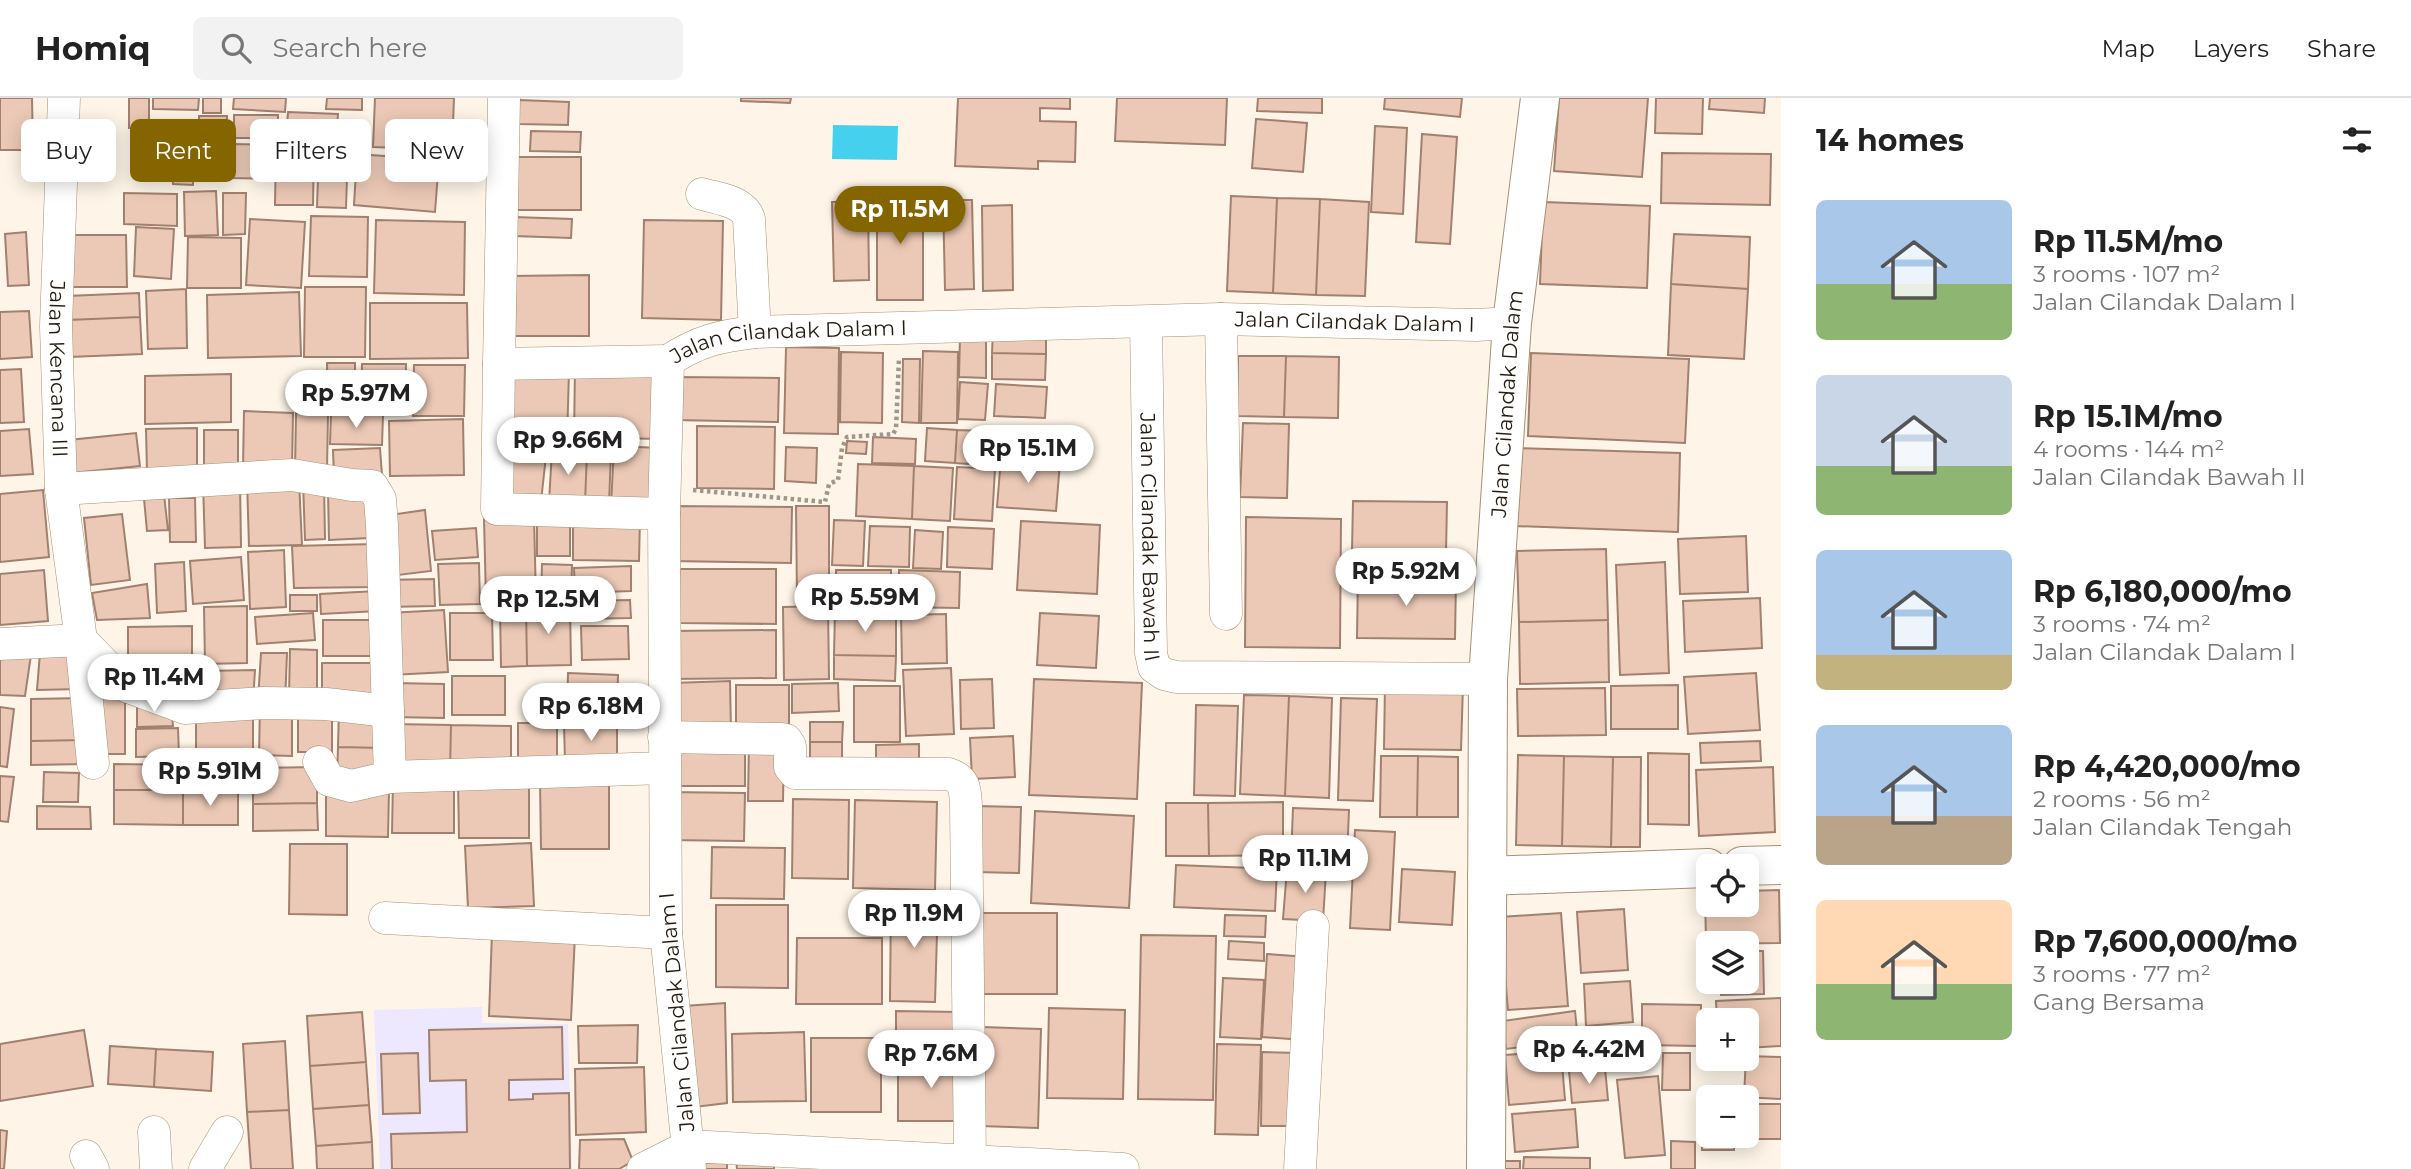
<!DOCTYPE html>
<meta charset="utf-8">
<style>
body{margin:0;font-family:Montserrat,sans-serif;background:#f2f2f2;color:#222;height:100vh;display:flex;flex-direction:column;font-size:26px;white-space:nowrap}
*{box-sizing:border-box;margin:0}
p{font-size:23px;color:#767676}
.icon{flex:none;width:38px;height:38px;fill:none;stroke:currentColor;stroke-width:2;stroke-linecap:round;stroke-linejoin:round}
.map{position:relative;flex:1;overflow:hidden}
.side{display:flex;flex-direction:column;background:#fff;width:630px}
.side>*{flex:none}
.guide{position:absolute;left:21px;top:21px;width:665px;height:63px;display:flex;gap:14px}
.fabs{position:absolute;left:1696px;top:756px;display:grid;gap:14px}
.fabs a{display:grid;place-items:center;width:63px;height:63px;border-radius:10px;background:#fff;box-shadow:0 4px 18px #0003;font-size:35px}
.price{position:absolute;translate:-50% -60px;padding:0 16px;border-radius:24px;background:#fff;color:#222;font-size:23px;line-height:46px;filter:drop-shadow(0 2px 4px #0008)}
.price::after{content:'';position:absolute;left:50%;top:42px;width:21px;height:16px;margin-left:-10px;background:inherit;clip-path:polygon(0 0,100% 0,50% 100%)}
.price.selected{background:#856500;color:#fff}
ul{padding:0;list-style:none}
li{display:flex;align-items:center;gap:21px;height:175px;padding:0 35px}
li span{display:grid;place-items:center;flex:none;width:196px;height:140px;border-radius:10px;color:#555}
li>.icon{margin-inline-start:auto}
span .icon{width:84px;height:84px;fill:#fffc;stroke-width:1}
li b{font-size:30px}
h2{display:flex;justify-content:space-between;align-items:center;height:84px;padding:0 35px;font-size:30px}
.tag{padding:0 24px;border-radius:10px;background:#fff;box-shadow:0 4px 18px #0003;font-size:24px;line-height:63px}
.tag.selected{background:#856500;color:#fff}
header{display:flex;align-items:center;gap:42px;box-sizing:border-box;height:98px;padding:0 35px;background:#fff;border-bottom:2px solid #e0e0e0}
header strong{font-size:33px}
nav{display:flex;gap:38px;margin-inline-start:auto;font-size:24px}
.search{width:490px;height:63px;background:#f2f2f2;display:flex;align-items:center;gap:18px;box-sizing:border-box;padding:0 24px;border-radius:10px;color:#767676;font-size:26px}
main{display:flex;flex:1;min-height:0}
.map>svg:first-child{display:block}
.education{fill:#eee8fe}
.water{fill:#45d1ee}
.building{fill:#ecc9b6;stroke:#a1806f;stroke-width:2}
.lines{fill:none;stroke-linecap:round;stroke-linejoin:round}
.street-casing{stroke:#a59073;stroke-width:33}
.secondary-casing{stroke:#a59073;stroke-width:40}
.path{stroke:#a0978b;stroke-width:4.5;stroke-dasharray:3.5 3.5;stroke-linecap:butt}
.street{stroke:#fff;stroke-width:32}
.secondary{stroke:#fff;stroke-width:38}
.labels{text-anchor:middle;stroke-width:5;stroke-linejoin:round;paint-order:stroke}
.street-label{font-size:21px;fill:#241c11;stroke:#fff}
</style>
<header>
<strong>Homiq</strong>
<div class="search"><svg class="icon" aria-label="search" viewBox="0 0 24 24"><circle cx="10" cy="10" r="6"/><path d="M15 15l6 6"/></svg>Search here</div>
<nav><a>Map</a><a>Layers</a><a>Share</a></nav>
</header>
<main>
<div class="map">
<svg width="1781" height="1071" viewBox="0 0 1781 1071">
<rect width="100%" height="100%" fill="#fef5e8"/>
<!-- education -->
<path class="education" d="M482 909V925L568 926 572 1071H380L374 912Z"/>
<!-- water -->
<path class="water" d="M833 27 898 28 897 62 832 61Z"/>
<!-- building -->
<path class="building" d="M0 0H32L33 52H0Z
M129 0H149V30H129Z
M153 0H199L198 12 153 11Z
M203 0H221V15H203Z
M234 0H286L285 14 233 11Z
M327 0H362V12L326 11Z
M375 0H454L452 52 373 49Z
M741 0H791L790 5 741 3Z
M958 0H1070V11L1040 10V23L1076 24 1075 64 1038 63V71L955 68Z
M1117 0H1227L1225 47 1115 43Z
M1258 0H1322V15L1257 13Z
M1385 0H1462L1460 19 1384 11Z
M1559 0H1648L1642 79 1554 73Z
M1656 0H1703L1702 36 1655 35Z
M1710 0H1765L1764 15 1709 11Z
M519 2 569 4 568 27 519 26Z
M288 14 338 16 336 44 286 42Z
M234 17H278V40H234Z
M199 18H227V42H199Z
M1256 21 1307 25 1303 74 1252 70Z
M1375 28 1407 30 1403 116 1371 114Z
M531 33 581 34 580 54 530 53Z
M174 36H195L193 87 173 86Z
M1422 36 1457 39 1450 146 1416 144Z
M233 46 272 47V81L231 80Z
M201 49H227V82L201 81Z
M276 50 314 51 313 107H275Z
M319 50 348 51 346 110 317 109Z
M1662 55 1771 56 1770 107 1661 105Z
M357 56 439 62 435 114 354 107Z
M516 59H581V112H516Z
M216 93 218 137 185 138 184 94Z
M877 94H923V202H877Z
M124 95 177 96V128L124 126Z
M223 95H246L245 136 223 137Z
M1231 98 1277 100 1273 195 1227 193Z
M1277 100 1320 101 1316 197 1273 195Z
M1320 101 1369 104 1365 198 1316 197Z
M943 102H972L974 191 945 192Z
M868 103 869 182 834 183 832 104Z
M1543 104 1650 108 1647 190 1540 186Z
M1012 107 1013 192 983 193 982 108Z
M311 118 368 119 367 179 309 178Z
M514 119 572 121 571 140 514 138Z
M250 121 305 124 301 190 246 187Z
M376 122 465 124 464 197 374 195Z
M644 122 723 123 721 222 642 220Z
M136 129 174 131 171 181 134 178Z
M26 134 29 187 8 188 5 136Z
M1674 136 1750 139 1748 191 1671 186Z
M64 137H126L127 189H64Z
M188 139 241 140V190H187Z
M589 177V238H511V178Z
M1671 186 1748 191 1744 261 1668 257Z
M305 189H366L365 259H304Z
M186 191 187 250 148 251 146 193Z
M299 194 301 258 208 260 207 197Z
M139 195 140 219 68 222 67 198Z
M370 205H467L468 260 370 261Z
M29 213 32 259 0 261V214Z
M140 219 142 256 70 259 68 222Z
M993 232 1046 233V256L992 255Z
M960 238 986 239V280L959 279Z
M786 249 839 250 838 336 784 335Z
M923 253 958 254 957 325H921Z
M841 254 883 255 882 325 840 324Z
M992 255 1046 256 1045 282 992 281Z
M1531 255 1689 261 1685 345 1528 338Z
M1238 258H1286L1284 319 1237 318Z
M1286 258 1339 259 1338 320 1284 319Z
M903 261H920L919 325 902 324Z
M327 265H355V311H328Z
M362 266H406L405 313 361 312Z
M414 267H465L464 318H413Z
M575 269 660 271 658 341 574 339Z
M21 271 24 324 0 325V272Z
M507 272 569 273 567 343 504 340Z
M231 276V324L145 326V278Z
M674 279 779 280 778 324 674 322Z
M960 284 988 286 985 322 958 321Z
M996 286 1047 289 1045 320 994 318Z
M244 313 293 315 292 372 243 370Z
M296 315H328L327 373H295Z
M331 316 383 317 382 347 330 346Z
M463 321 464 377 390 378 389 323Z
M1243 325 1289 326 1287 400 1240 399Z
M697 328 775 329 774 391 697 390Z
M197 330V374L147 375 146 331Z
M927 330 957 332 955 365 925 363Z
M29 331 33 376 0 378V333Z
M204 332H238V371H204Z
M957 332 984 333 982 367 955 365Z
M136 335 140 368 72 375 69 342Z
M873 339 916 341 915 366 872 365Z
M847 343 867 344 866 356 846 355Z
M614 348 660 350 658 410 611 408Z
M786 349 817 350 816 385 785 383Z
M380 350 382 377 334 380 333 352Z
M1517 350 1680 355 1678 434 1514 428Z
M552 353 587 354 585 405 549 404Z
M587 354 611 355 609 405H585Z
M509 357 546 358 541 403 506 404Z
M1001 360 1060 364 1056 413 997 409Z
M858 366 914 368 912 421 856 418Z
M914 368 953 370 950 423 912 421Z
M957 369 995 371 992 423 954 421Z
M299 382 302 447 249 448 247 383Z
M240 384 241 449 205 450 203 385Z
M303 384H324L325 441 305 442Z
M163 388 168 432 147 433 143 390Z
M43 392 49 459 0 464V396Z
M368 392 370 440 329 442 328 394Z
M169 400H195L196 444H170Z
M1353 403 1447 404 1446 455 1352 453Z
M670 408 792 409 791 465 670 463Z
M796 408H829V500H797Z
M425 412 431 473 390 478 383 418Z
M122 416 130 482 91 487 84 420Z
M537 419H570V458H537Z
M573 419 640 421 639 463 573 462Z
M1246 419 1341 421 1340 550 1245 549Z
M534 420 536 501 486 502 484 421Z
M834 422 865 423 863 468 832 467Z
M1021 423 1100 427 1097 496 1017 492Z
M870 428 910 429 909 469 868 468Z
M948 429 994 431 992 471 947 469Z
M476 430 478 459 435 462 432 433Z
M915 432 943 434 941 471 913 470Z
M1746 438 1748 494 1680 496 1678 441Z
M375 446 376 489 294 490 292 448Z
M1606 451 1608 522 1519 524 1517 453Z
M284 452 286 509 250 511 248 454Z
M241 459 244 502 193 506 190 463Z
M184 464 186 513 157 515 155 466Z
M1665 464 1669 575 1620 577 1616 467Z
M479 465 480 506 440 507 438 466Z
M542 466 572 467 571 506 541 505Z
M631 468V493L575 495 574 470Z
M680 471H776V526L680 525Z
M44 472 48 523 0 527V476Z
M836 472H891V510H836Z
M899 472 960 474 959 510 898 509Z
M1358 478 1456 480 1455 541 1357 540Z
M434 481 435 508 386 509 385 482Z
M147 486 150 520 97 522 92 495Z
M377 493 378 513 321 516 320 496Z
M290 497H317V513H290Z
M1760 500 1762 550 1685 554 1683 503Z
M630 502 631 520 579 521 578 503Z
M247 508V565L205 566 204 509Z
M828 508 829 581 784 582 783 509Z
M526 509 527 568 501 569 500 510Z
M526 509H570L571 567 527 568Z
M444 512 448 574 391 577 388 515Z
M835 513 896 514V558L834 557Z
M313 515 315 542 257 546 255 519Z
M450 515H492L493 562H450Z
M1040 515 1099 518 1096 570 1037 567Z
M946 516 947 565 902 566 901 517Z
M323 522H383V558H323Z
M1608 522 1609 584 1520 586 1519 524Z
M192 528V577H128V529Z
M581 528H628L629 561 582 562Z
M776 532V580L671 581 670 533Z
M290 551 317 552V598H289Z
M79 553 80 591 37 592 40 555Z
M261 555H287L285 605 258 603Z
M0 557H31L25 598 0 597Z
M834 557 896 558 895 583 834 581Z
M322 565H382L381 601H322Z
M951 570 954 636 906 638 903 572Z
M255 572 253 604 205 607 204 573Z
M568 575 618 577 617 620 567 619Z
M1756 575 1760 632 1688 636 1684 579Z
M452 578H505V617H452Z
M992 581 994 630 961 631 960 582Z
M1034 581 1142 585 1137 701 1029 697Z
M730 583 731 634 674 636 673 585Z
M393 585 444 586V620L392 619Z
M838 585 839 613 792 615V586Z
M1385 586 1463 587 1461 652 1384 651Z
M736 587H789V633L736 634Z
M1678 587V631H1611V588Z
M854 588H900V644H854Z
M1605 590 1606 637 1518 638 1517 591Z
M1244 597 1289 598 1285 698 1240 696Z
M1289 598 1332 600 1329 700 1285 698Z
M95 599H125V656H94Z
M84 600 85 642 31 643V601Z
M137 600 171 606 173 628 137 629Z
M1341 600 1377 601 1373 703 1338 702Z
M260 607H292V658L259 657Z
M1196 607 1238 608 1235 698 1194 697Z
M0 609 14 611 7 669 0 668Z
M298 610 332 611V654H298Z
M339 610 384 615 383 650 338 649Z
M196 616H253V652H196Z
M810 624H843L842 644H810Z
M518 625H557V660H518Z
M392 626 451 627 450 672 392 671Z
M564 626H617V663L565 664Z
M451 627 511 628V674L450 672Z
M178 630 179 658 136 659V631Z
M1013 638 1015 679 972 681 970 640Z
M85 642V666L31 667V643Z
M749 643H784L783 703H748Z
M1760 643 1761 663 1701 665 1700 645Z
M745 644V688H672L671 645Z
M810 644H842V667H810Z
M919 646V671H876V647Z
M338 649 383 650 379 680 337 682Z
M1648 655 1689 656V727L1648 726Z
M1518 657 1564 658 1562 748 1516 747Z
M1381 658H1418L1417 719H1380Z
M1418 658 1458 659V719H1417Z
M1564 658 1613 659 1611 749 1562 748Z
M1613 659H1641L1640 749H1611Z
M196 660H241V685L197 686Z
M114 666 183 667V692H114Z
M317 669V705L253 706V670Z
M1773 669 1775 734 1699 738 1696 672Z
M44 674 79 675 78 704H43Z
M0 678 14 679 8 724 0 723Z
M529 680V740H459L458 681Z
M393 683H454V735H392Z
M540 683H609V751H541Z
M326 690 389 691 388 739 326 738Z
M114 692H183V727L114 726Z
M183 692 238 693V727H183Z
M669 694 745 695 744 743 668 742Z
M793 701 849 702 848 781 792 780Z
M855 702 937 704 935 792 853 790Z
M1283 704V757L1209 758 1208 705Z
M317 705 318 732 253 733V706Z
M1166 705H1208L1209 758H1166Z
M37 708 90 709 91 731H37Z
M976 708 1021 709 1019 775 975 774Z
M1293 710 1349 712 1347 761 1291 760Z
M1035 713 1134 718 1129 810 1031 805Z
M1355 732 1395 734 1390 832 1350 830Z
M531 745 534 808 468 810 465 748Z
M290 746H347V817L289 816Z
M712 749 785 750 784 801 711 800Z
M1176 767 1277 771 1275 813 1174 809Z
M1287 771 1326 774 1323 823 1283 821Z
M1402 771 1455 774 1452 827 1399 824Z
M1779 792 1780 845 1706 846 1705 794H1708V807H1746V793Z
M891 801 938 802 935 904 890 903Z
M716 807H788V890L716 889Z
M1624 811 1628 872 1581 875 1577 814Z
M976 815H1057V896H976Z
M1561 815 1568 908 1508 912 1500 819Z
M1225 817 1266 818 1265 839 1224 838Z
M492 834 575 837 571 922 489 918Z
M1141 837 1216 838 1213 1002 1138 1001Z
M797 840H882V906H796Z
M1229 843 1264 845V863L1228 861Z
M1746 853H1763L1764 896 1721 897V884H1746Z
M1267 856 1307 859 1303 942 1262 939Z
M1223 880 1264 882 1261 941 1220 939Z
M1630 883 1633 924 1586 928 1584 886Z
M1781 900V948L1746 950V922H1717L1716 903Z
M725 905 727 1005 695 1009 685 908Z
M1642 906 1701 907 1700 948 1642 947Z
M1049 910 1125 912 1123 1001 1047 1000Z
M896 913 959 914V954L896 953Z
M1575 913 1578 942 1506 951 1503 923Z
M362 914 366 964 310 968 307 918Z
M638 927 637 965H579L578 928Z
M562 929 563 981 509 982V1002L533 1001V996L569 995 570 1071H392L391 1036 467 1034 466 982 430 983 429 932Z
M983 929 1041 931 1038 1030 980 1028Z
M84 932 93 988 0 1003V946Z
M804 934 806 1003 733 1004 732 936Z
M811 940H881V1014H811Z
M285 943 289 1012 247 1014 243 946Z
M1217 946 1261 947 1258 1037 1215 1036Z
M110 948 156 951 154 989 108 986Z
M156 951 213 954 211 993 154 989Z
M1561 953 1565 1002 1509 1007 1505 957Z
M1262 954 1297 955 1295 1028H1261Z
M418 955 420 1015 383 1016 381 956Z
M1663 955H1690V992H1662Z
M1746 958 1781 959V1001L1744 999Z
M898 962H965V1023H898Z
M366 964 369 1007 313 1011 310 968Z
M644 969 646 1034 576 1037 575 971Z
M1605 970 1608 1002 1572 1005 1569 973Z
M1658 978 1665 1057 1625 1060 1617 982Z
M1702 990H1734V999H1708V1038H1734V1052H1702Z
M1746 1006H1781V1041H1745Z
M369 1007 372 1044 316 1048 313 1011Z
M1575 1011 1578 1049 1515 1054 1512 1016Z
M289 1012 293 1071H251L247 1014Z
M0 1032 7 1033 4 1071H0Z
M624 1041 633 1063 619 1071H579L580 1042Z
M1671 1043 1695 1044V1071H1671Z
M372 1044 373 1071H317L316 1048Z
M1524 1059 1590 1060V1071H1523Z
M736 1060H774V1071H737Z
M1505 1063H1520V1071H1505Z
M727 1064V1071H693V1065Z"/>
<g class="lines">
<defs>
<g id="street">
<path id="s1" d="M64 0 56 228 61 391 81 542 93 665"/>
<path d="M504 0 499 266 668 263"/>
<path d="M702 96C719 101 744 103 749 121L755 234"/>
<path d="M1221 221 1226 516"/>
<path id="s2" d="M1146 224 1151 555 1154 569 1164 576 1176 579 1488 581"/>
<path d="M499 266 497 411 664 416"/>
<path d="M61 391 292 377 352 387 372 388 380 401 382 427 390 679"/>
<path d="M0 546 81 542 126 588 185 610 264 605 326 606 388 613"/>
<path d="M664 639 781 641 786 642 790 648V669L795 675 949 676C966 682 965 692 966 708L970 1063"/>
<path d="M319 664 329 682 351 688 390 679 664 670"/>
<path d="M385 820 666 835"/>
<path d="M154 1034 156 1071"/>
<path d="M86 1058 93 1071"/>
<path d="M205 1071 227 1034"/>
<path d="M643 1071 689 1048 1123 1071"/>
<path id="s3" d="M690 1071 666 835 664 416 668 263C698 243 720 238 755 234L1221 221 1476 227 1512 225"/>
<path d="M1300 1071 1313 828"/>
</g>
<g id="secondary">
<path d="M1742 768 1781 767"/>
<path d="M1487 778 1708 770"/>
<path id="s4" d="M1486 1071 1488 581 1512 225 1540 0"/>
</g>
</defs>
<!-- street casing -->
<use href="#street" class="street-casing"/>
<!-- secondary casing -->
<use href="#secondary" class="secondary-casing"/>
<!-- path -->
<path class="path" d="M693 392 825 404 829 386 838 382 842 350 847 339 893 336 896 331 899 260"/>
<!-- street -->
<use href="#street" class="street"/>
<!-- secondary -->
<use href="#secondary" class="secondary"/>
</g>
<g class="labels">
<!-- street labels -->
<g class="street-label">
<text dy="7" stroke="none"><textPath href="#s3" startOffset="1502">Jalan Cilandak Dalam I</textPath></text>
<text dy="7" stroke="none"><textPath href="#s3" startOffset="934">Jalan Cilandak Dalam I</textPath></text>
<text dy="7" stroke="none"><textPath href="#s1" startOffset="271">Jalan Kencana III</textPath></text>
<text dy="7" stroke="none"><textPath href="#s4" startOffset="766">Jalan Cilandak Dalam</textPath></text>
<text dy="7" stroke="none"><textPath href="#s2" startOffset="215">Jalan Cilandak Bawah II</textPath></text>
<text transform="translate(677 914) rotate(-95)" y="7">Jalan Cilandak Dalam I</text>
</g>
</g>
</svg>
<div class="fabs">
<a><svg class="icon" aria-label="locate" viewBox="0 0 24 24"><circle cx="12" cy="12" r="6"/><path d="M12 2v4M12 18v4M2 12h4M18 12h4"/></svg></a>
<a><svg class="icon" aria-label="layers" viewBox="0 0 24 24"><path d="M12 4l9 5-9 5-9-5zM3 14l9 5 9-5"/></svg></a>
<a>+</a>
<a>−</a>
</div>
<b class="price selected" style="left:900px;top:148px">Rp 11.5M</b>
<b class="price" style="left:356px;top:332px">Rp 5.97M</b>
<b class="price" style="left:568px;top:379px">Rp 9.66M</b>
<b class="price" style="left:1028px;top:387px">Rp 15.1M</b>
<b class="price" style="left:1406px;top:510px">Rp 5.92M</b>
<b class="price" style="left:865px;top:536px">Rp 5.59M</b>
<b class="price" style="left:548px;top:538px">Rp 12.5M</b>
<b class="price" style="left:154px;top:616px">Rp 11.4M</b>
<b class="price" style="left:591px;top:645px">Rp 6.18M</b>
<b class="price" style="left:210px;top:710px">Rp 5.91M</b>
<b class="price" style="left:1305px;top:797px">Rp 11.1M</b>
<b class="price" style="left:914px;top:852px">Rp 11.9M</b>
<b class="price" style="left:1589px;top:988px">Rp 4.42M</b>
<b class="price" style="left:931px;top:992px">Rp 7.6M</b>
<div class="guide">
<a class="tag">Buy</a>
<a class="tag selected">Rent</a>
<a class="tag">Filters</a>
<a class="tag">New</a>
</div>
</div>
<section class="side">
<h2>14 homes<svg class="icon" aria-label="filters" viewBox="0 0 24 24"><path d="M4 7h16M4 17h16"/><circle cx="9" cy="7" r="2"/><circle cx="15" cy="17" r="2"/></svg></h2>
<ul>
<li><span style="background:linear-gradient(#a9c7e8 60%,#8fb573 0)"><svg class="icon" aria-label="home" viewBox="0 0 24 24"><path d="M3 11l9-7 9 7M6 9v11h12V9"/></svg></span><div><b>Rp 11.5M/mo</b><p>3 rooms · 107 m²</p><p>Jalan Cilandak Dalam I</p></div></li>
<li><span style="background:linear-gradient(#c9d6e8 65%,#8fb573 0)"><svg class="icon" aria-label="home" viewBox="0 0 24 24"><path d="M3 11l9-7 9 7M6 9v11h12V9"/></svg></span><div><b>Rp 15.1M/mo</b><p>4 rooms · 144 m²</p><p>Jalan Cilandak Bawah II</p></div></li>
<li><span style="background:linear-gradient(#a9c7e8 75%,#c2b280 0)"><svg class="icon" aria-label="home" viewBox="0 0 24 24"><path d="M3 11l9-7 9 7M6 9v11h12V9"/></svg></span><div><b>Rp 6,180,000/mo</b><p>3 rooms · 74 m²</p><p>Jalan Cilandak Dalam I</p></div></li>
<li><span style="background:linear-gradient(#a9c7e8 65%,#b9a48a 0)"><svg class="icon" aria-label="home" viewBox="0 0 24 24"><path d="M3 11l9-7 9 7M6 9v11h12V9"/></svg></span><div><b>Rp 4,420,000/mo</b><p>2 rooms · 56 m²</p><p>Jalan Cilandak Tengah</p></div></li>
<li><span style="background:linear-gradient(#ffd9b3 60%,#8fb573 0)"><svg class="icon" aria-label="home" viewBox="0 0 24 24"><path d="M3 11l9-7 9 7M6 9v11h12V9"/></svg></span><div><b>Rp 7,600,000/mo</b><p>3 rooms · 77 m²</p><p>Gang Bersama</p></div></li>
</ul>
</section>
</main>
